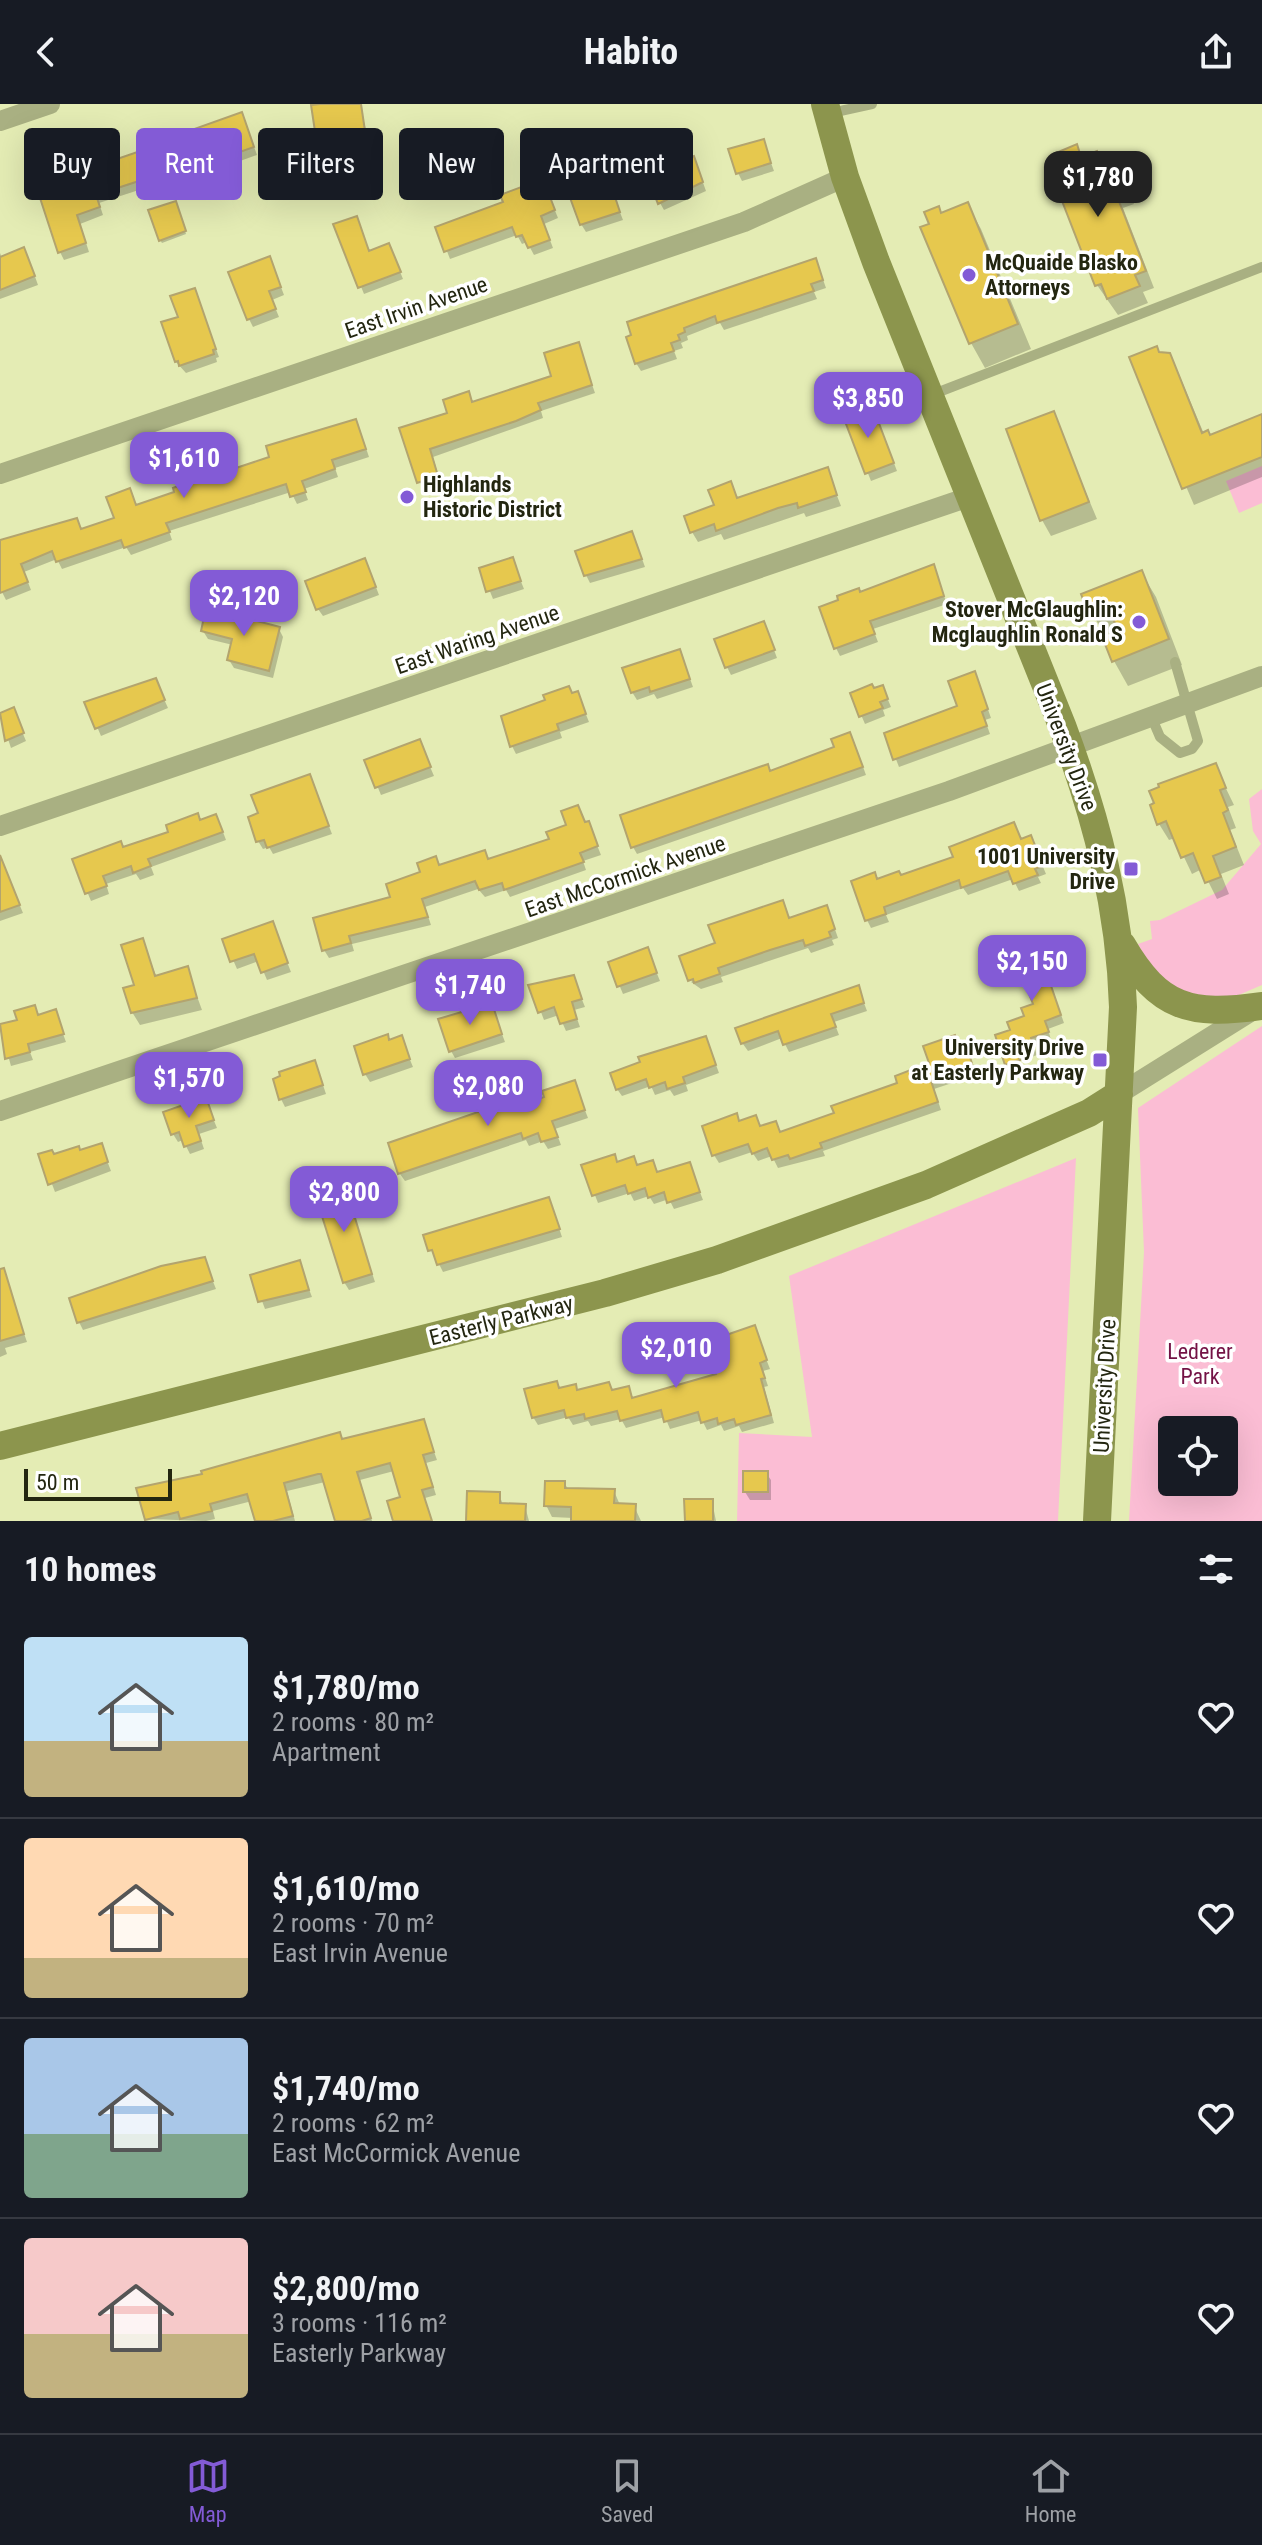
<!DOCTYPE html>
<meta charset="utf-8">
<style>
body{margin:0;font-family:"Roboto Condensed",sans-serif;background:#20242c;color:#f1f3f6;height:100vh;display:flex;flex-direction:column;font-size:30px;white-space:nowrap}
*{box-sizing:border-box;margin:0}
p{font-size:26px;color:#9ea1a6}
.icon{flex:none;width:44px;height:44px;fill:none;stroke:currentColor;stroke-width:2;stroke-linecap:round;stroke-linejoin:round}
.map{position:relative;height:1417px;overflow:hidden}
.panel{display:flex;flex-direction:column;background:#171b24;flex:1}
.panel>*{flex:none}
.hud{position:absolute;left:24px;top:24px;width:800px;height:72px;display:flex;gap:16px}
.controls{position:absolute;left:1158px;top:1312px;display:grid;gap:16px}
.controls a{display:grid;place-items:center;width:80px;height:80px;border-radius:8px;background:#171b24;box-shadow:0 8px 32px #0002;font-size:40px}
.scale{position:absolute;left:24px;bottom:20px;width:148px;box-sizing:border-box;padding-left:8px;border:4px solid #232610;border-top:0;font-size:22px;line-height:28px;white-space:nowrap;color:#232610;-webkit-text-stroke:6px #fff;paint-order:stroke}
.price{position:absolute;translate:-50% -68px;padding:0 18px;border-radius:16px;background:#835bd6;color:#fff;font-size:26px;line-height:52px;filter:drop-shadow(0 2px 4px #0008)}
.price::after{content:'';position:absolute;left:50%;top:48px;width:24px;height:18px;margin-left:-12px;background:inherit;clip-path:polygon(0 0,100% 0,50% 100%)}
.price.active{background:#222;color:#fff}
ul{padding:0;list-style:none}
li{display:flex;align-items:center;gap:24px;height:200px;padding:0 24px}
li+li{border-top:2px solid #363941}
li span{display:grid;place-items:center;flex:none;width:224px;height:160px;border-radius:8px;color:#555}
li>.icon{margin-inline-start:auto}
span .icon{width:96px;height:96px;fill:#fffc;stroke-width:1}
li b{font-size:34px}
h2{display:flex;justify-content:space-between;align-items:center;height:96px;padding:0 24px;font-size:34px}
.tag{padding:0 28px;border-radius:8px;background:#171b24;box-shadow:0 8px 32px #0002;font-size:28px;line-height:72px}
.tag.active{background:#835bd6;color:#fff}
header{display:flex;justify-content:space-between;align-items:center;height:104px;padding:0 24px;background:#171b24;font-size:36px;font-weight:700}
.tabs{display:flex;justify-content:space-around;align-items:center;height:112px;border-top:2px solid #363941;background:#171b24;font-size:22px;color:#9ea1a6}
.tabs a{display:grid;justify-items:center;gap:4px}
.tabs .active{color:#835bd6}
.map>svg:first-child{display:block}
.green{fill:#fbbdd4;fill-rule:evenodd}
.shadow{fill:#0003}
.building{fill:#e6c84e;stroke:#b3a46e;stroke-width:2}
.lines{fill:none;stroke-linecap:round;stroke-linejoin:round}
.lane{stroke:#a9b082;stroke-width:10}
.street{stroke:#a9b082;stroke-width:20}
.secondary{stroke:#8c954d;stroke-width:28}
.poi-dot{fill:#835bd6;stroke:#fff;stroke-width:3}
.labels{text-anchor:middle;stroke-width:7;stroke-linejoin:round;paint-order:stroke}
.poi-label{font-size:22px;font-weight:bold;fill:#232610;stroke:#fff;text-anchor:end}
.street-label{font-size:22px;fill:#232610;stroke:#fff}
.park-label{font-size:22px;fill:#731245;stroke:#fff}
</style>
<header><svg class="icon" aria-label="back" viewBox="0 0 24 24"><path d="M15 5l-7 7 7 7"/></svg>Habito<svg class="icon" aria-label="share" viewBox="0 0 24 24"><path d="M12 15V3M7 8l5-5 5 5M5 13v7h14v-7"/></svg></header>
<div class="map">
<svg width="1262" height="1417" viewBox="0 0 1262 1417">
<rect width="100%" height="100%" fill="#e4ecb4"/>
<!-- green -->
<path class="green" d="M1262 362V399L1239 409 1226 377Z
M1262 685V881L1234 893 1203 898 1157 876 1138 840 1152 835 1150 817 1160 816 1222 786 1261 740 1253 727 1249 695Z
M1262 922V1417H1129L1144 1148 1138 1004ZM1172 1326H1224V1378H1172Z
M1076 1054 1058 1417H737L739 1329 812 1333 789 1172Z"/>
<!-- shadow -->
<path class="shadow" d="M326 0H360L368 35 322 41 318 34Z
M245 18 257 51 193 74 191 69 99 99 103 111 80 120 89 148 64 156 60 148 63 88 88 67Z
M763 37 774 67 742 77 738 69Z
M1076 43 1083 55 1096 50 1105 65 1116 61 1134 100 1123 104 1154 184 1143 188 1148 199 1118 211 1097 181 1058 64Z
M697 62 706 87 664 106 660 99Z
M543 77 558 114 544 120 553 144 534 151 527 138 522 140 517 131 450 155 438 124 506 100Z
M609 80 623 116 586 128 581 120Z
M967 100 981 125 1031 245 985 264 971 239 932 121Z
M177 103 186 130 162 139 160 136Z
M336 121 369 149 392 148 403 175 364 190Z
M0 149 2 154 28 153 38 181 0 195Z
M273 162 284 191 272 196 279 213 253 223 249 215Z
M819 164 826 184 814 188 817 195 724 226 720 219 687 232 688 236 681 239 683 244 674 247 677 255 641 267 636 259 629 234Z
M194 186 219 253 216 254 217 258 186 269 176 258 164 220 180 214Z
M578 240 595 289 541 307 543 314 433 353 441 380 423 386 402 325 450 310 468 290 473 300 553 273Z
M1159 250 1168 251 1178 268 1204 330 1210 333 1262 312V373L1194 401 1131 254Z
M1053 310 1097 415 1051 432 1042 416Z
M876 312 897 367 871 377 846 314Z
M360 326 369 353 335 364 338 373 304 385 308 396 297 400 291 388 169 427 172 436 131 451 126 443 62 465 57 455 24 468 31 486 6 496 2 488 0 438 76 416 82 427 116 416 129 386 137 403Z
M827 366 841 402 806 413 804 409 724 436 721 430 698 438 692 428 716 402 730 379 738 396Z
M636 438 645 463 590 479 586 471Z
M512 455 524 485 493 495 481 465Z
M933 462 947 500 873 525 878 538 840 552 836 544 860 490Z
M369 465 379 491 323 512 318 505Z
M1141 468 1156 493 1182 561 1128 582 1114 557 1120 526 1104 532 1084 491Z
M279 525 283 533 273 574 234 564 229 556 233 541 208 535 203 527Z
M767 527 777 554 731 571 727 563Z
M680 547 693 583 657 595 654 590 637 596 632 588Z
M978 577 991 614 985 616 990 630 899 663 886 630 960 604Z
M124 584 127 588 159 584 168 604 101 632 87 599Z
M852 590 886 591 891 603 883 606 885 612 865 620Z
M572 591 581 598 589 618 560 628 562 634 516 650 512 642Z
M13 606 26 637 11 644 0 611Z
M419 637 434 672 381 691 367 657Z
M854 638 866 671 637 750 633 743 770 669Z
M1215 662 1234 701 1228 703 1236 724 1230 726 1244 761 1221 770 1229 790 1217 795 1202 765 1192 770 1175 734 1169 736 1159 720Z
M310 673 332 730 273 750 269 743 263 745 258 737 260 711Z
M201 718 220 720 226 736 151 763 154 771 140 776 136 770 106 780 109 790 91 797 74 756 124 745Z
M588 719 601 751 583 757 586 766 510 793 506 786 485 793 478 785 425 803 431 821 352 840 354 847 329 854 324 846 440 763 489 757 551 737 569 722Z
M1031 734 1046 770 1038 773 1041 779 1019 787 1013 775 968 791 963 784 886 811 889 818 871 824 867 816 878 777Z
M9 775 23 809 0 817V778Z
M830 811 838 834 832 836 834 841 811 849 808 844 721 873 723 878 701 885 691 878 789 816Z
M272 820 291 868 267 876 259 857 237 865 225 837Z
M142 836 157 874 187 865 202 906 140 921 132 908Z
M647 845 660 877 623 890 610 859Z
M1053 845 1059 860 1053 862 1060 878 1051 882 1064 919 1048 925 1051 936 1034 942 1037 951 1020 957 1023 964 1011 968 997 932 1012 927 1035 901 1022 866Z
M573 873 585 903 574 906 580 923 566 927 559 911 544 916 531 882Z
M858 883 867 907 834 918 839 931 789 948 782 934 748 947 743 940 738 925Z
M491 901 505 938 455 954 451 947Z
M34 903 40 913 55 908 66 938 30 948 33 956 11 962 0 923 19 917Z
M954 933 962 951 967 949 976 971 934 985 941 1006 823 1047 825 1052 778 1064 772 1052 758 1057 752 1048 719 1059 714 1051 704 1023 740 1019 760 1024 775 1019 781 1030 836 1010 931 960Z
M401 934 413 963 370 978 365 970Z
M709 942 719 969 686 981 688 987 674 992 670 986 655 991 651 982 622 992 617 985Z
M318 966 326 990 285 1003 281 995Z
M574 978 588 1014 555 1025 561 1041 548 1045 543 1037 529 1042 526 1036 405 1077 400 1070 390 1041 547 994Z
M205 995 217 1024 199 1030 204 1045 190 1050 183 1036 178 1038 173 1030Z
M101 1041 111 1067 55 1088 41 1051 80 1048Z
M614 1052 618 1060 638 1063 652 1058 658 1070 689 1060 703 1096 674 1105 669 1095 654 1100 649 1092 634 1097 630 1089 598 1099 584 1063Z
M344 1083 375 1178 349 1186 344 1178Z
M552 1103 562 1133 443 1168 439 1160Z
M204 1155 216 1185 83 1226 79 1218 72 1196Z
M299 1159 312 1193 265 1205 253 1173Z
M9 1186 27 1238 5 1244 7 1250 0 1253V1188Z
M754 1224 770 1265 763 1267 768 1282 764 1283 774 1319 742 1328 739 1322 724 1327 721 1321 707 1326 702 1316 670 1325 665 1313 626 1324 621 1315 591 1322 588 1317 573 1321 568 1313 538 1321 533 1313 560 1286 613 1288 628 1284 633 1296 718 1272Z
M423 1317 437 1356 426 1359 436 1391 425 1394 432 1417H396L403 1395 394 1367 360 1376 372 1417H337L325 1378 287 1387 295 1417H257L252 1397 213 1407 215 1415 206 1417 147 1415 204 1372 339 1330 343 1337Z
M766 1369 771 1376V1396H750L745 1388Z
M564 1379 569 1386 614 1387 620 1401 634 1402 641 1417H573V1414L552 1413 546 1401Z
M499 1390 503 1401 525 1402 529 1417H468Z
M712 1397 716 1417H687Z"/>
<!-- building -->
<path class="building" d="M320 0H361L365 27 316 34 311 1Z
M242 8 254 43 187 67 185 62 96 91 100 103 77 111 86 139 58 149 40 94 61 87 55 69 85 59 88 65 146 45 147 49 186 35 183 29Z
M764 35 771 59 736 70 728 45Z
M1077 40 1081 53 1097 47 1103 63 1117 58 1126 82 1115 87 1146 167 1135 171 1140 182 1107 195 1101 180 1095 182 1050 66 1056 63 1051 51Z
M694 52 703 78 658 100 646 68Z
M543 75 555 106 541 112 550 136 528 144 522 131 516 133 512 123 444 148 435 123 503 98 500 91Z
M610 78 620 108 580 121 569 91Z
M176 97 186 127 159 137 148 106Z
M968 98 1018 220 969 240 920 123 929 120 924 108 939 102 941 109Z
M357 112 369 147 389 139 401 168 358 184 333 120Z
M24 143 35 172 0 186V153Z
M270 152 281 183 269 187 276 205 247 216 228 168Z
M816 154 823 176 811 180 814 187 717 219 715 212 684 224 685 228 678 231 680 236 671 239 674 247 635 260 626 233 631 231 627 218Z
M195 184 216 245 213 246 214 250 179 262 178 257 175 258 161 218 178 213 170 192Z
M579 238 592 281 538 299 541 306 516 317 430 345 438 372 417 379 399 324 447 309 443 296 469 287 472 298 551 272 544 249Z
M1157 242 1159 248 1170 249 1202 329 1208 326 1210 331 1262 310V353L1182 385 1129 253Z
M872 301 894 359 865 370 843 312Z
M1054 307 1089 398 1040 417 1006 325Z
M356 315 366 345 332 356 335 365 302 377 306 388 290 393 286 380 166 419 170 428 124 444 121 436 56 458 52 447 21 460 28 478 0 489V436L77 414 81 425 114 414 106 393 130 384 136 401 174 388 173 384 190 378 186 367 217 357 221 369 269 353 266 342Z
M828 363 837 391 798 404 797 399 778 404 716 427 714 420 690 429 684 412 714 401 708 386 731 377 737 394Z
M632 427 642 455 584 472 575 447Z
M513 453 521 477 486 488 479 464Z
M365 454 376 483 316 506 305 477Z
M934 460 944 492 870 517 875 530 834 545 819 503 838 496 837 492 859 484 860 488Z
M1142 466 1169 535 1112 558 1103 535 1119 529 1107 500 1088 508 1081 490Z
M206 504 280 523 269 567 227 556 232 535 201 527Z
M764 517 775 546 725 564 714 535Z
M680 545 690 575 650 588 649 583 631 589 622 564Z
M975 567 988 605 982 608 987 622 893 656 884 629 957 602 948 577Z
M156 574 165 596 95 625 84 598Z
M872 580 874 584 883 581 888 595 880 598 883 604 859 613 850 589Z
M569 582 572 589 578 587 586 610 557 620 559 626 510 643 501 612 545 596 543 591Z
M14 603 24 629 5 637 0 609Z
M850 628 863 663 631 744 620 711 768 660 770 667 834 643 831 635Z
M420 635 431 663 375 684 364 656Z
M1216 659 1226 684 1220 686 1228 706 1223 709 1236 743 1213 752 1221 773 1205 779 1193 749 1181 754 1166 717 1157 721 1150 701 1154 699 1149 687 1159 683 1158 680Z
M310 670 329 722 267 744 264 736 256 738 248 713 258 709 251 691Z
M578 701 585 718 589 717 598 742 580 749 584 758 504 786 502 779 479 786 475 777 422 795 428 813 349 832 351 839 322 847 313 814 390 793 386 780 420 768 417 759 436 752 439 761 485 746 488 755 549 735 546 728 566 721 561 707Z
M198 709 200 716 216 710 223 728 148 755 151 762 133 769 131 762 103 772 107 782 85 790 72 755 121 737 123 743 168 728 166 721Z
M1014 718 1021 735 1031 731 1043 762 1035 765 1038 771 1013 780 1008 767 961 784 959 776 884 803 886 810 865 817 851 777 875 768 877 775 899 767 901 771 953 753 949 743Z
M0 751 20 801 0 808Z
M783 796 789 814 827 801 835 825 829 828 831 833 805 842 803 836 770 846 718 864 720 870 694 879 693 875 688 877 679 852 715 839 708 821Z
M273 817 288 859 261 869 254 850 230 858 222 835Z
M143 834 155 872 188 862 197 894 131 909 123 884 134 881 121 841Z
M1050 835 1056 851 1050 854 1057 870 1048 873 1061 911 1045 917 1049 928 1031 934 1034 943 1017 949 1020 956 1005 961 995 931 1010 926 1007 918 1024 912 1021 904 1033 900 1019 865 1027 862 1021 846Z
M648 843 657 869 617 883 608 858Z
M574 871 582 895 572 898 577 915 560 920 554 903 538 909 528 881Z
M859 881 864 899 831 910 836 923 783 941 778 927 741 940 735 924Z
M492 899 502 930 449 948 438 915Z
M35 901 38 911 56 905 64 930 28 940 30 948 5 955 0 920 17 916 14 907Z
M388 930 389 936 402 931 410 955 363 971 354 942Z
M955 931 961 949 968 946 973 963 931 977 938 998 820 1039 822 1044 790 1055 788 1051 772 1056 767 1044 752 1050 748 1040 712 1052 702 1022 737 1009 739 1017 756 1011 760 1022 776 1017 780 1028 834 1009 831 1002 897 979 895 972 929 959 923 942Z
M706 932 716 961 683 973 685 979 667 985 665 978 649 984 646 975 616 986 610 969 640 958 638 953Z
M315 956 323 981 279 996 273 975 280 972 279 968Z
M575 976 585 1006 552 1017 558 1033 541 1038 538 1029 523 1035 521 1029 398 1070 388 1039 510 997 512 1003 544 993 542 987Z
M206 993 214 1016 196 1022 201 1037 184 1043 179 1028 171 1031 163 1008Z
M102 1039 108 1058 48 1081 38 1050 52 1046 54 1050 79 1042 80 1046Z
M615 1050 617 1058 634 1052 637 1061 653 1056 657 1068 690 1058 700 1088 667 1099 664 1088 648 1094 645 1084 628 1090 625 1081 592 1092 581 1061Z
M345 1081 372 1170 343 1179 315 1090Z
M549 1093 560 1125 437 1161 432 1146 428 1147 423 1131Z
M205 1153 213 1177 77 1219 69 1194 161 1162Z
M300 1156 309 1186 258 1198 250 1171Z
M4 1164 24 1230 0 1237V1165Z
M755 1221 767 1256 760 1259 765 1274 761 1275 771 1311 736 1321 734 1315 718 1320 717 1314 701 1319 698 1308 664 1318 661 1306 620 1317 617 1307 585 1315 584 1310 566 1314 564 1306 532 1314 524 1285 557 1277 559 1284 576 1280 577 1286 609 1278 612 1286 629 1282 632 1294 716 1270 706 1238Z
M424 1315 434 1348 423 1351 433 1383 422 1386 432 1417H393L387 1397 400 1393 390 1359 357 1368 371 1414 362 1417H335L321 1370H318L284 1379 293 1412 273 1417H255L247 1390 210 1400 212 1407 180 1415 178 1408 145 1416 136 1384 202 1370 201 1367 340 1328 342 1335Z
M743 1367H768V1388H743Z
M545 1377H565V1384L615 1385 614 1399 636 1400 635 1417H571V1403L544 1402Z
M467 1387 500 1388V1399L526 1400 525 1417H466Z
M684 1395H713V1417H685Z"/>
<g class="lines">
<!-- lane -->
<path class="lane" d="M831 9 872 0
M931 291 1262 163
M1151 612 1160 633 1180 649 1192 645 1198 637 1175 558"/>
<!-- street -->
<path class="street" d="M0 17 50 0
M0 370 744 118 845 73
M0 722 969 393
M1119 990 1255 905
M0 1007 949 687 1262 572"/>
<!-- secondary -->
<path class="secondary" d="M825 0 845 73 876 158 1063 624C1097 716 1120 804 1123 903L1097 1417
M1122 841C1159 905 1191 912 1261 902
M0 1342 605 1189 717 1156 926 1081 1089 1009 1119 990"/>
</g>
<!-- markers -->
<g class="poi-dot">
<circle cx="969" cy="171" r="8"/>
<circle cx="407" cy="393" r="8"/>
<circle cx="1139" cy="518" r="8"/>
<rect x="1123" y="757" width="16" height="16" rx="4"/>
<rect x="1092" y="948" width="16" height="16" rx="4"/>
</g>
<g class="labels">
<!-- poi labels -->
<g class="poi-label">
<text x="985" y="166" text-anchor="start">McQuaide Blasko<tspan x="985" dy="25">Attorneys</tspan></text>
<text x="423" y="388" text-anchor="start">Highlands<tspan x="423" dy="25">Historic District</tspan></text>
<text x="1123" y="513">Stover McGlaughlin:<tspan x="1123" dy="25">Mcglaughlin Ronald S</tspan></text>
<text x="1115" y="760">1001 University<tspan x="1115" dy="25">Drive</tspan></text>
<text x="1084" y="951">University Drive<tspan x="1084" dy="25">at Easterly Parkway</tspan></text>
</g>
<!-- street labels -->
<g class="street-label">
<text transform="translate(416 203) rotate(-19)" y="8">East Irvin Avenue</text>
<text transform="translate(477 535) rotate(-19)" y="8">East Waring Avenue</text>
<text transform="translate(1067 643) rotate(69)" y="8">University Drive</text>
<text transform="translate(625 772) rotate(-19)" y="8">East McCormick Avenue</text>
<text transform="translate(501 1216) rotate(-14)" y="8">Easterly Parkway</text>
<text transform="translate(1104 1282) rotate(-87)" y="8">University Drive</text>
</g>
<!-- park labels -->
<g class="park-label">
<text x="1200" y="1255">Lederer<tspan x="1200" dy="25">Park</tspan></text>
</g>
</g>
</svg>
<div class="controls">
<a><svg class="icon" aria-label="locate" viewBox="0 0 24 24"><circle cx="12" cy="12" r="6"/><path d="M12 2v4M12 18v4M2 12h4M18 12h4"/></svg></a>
</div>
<div class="scale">50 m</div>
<b class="price active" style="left:1098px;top:115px">$1,780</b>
<b class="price" style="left:868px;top:336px">$3,850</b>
<b class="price" style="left:184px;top:396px">$1,610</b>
<b class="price" style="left:244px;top:534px">$2,120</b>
<b class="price" style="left:1032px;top:899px">$2,150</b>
<b class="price" style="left:470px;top:923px">$1,740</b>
<b class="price" style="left:189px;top:1016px">$1,570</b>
<b class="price" style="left:488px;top:1024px">$2,080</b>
<b class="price" style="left:344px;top:1130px">$2,800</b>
<b class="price" style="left:676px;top:1286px">$2,010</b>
<div class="hud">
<a class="tag">Buy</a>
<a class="tag active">Rent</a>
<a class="tag">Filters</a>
<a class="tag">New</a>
<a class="tag">Apartment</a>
</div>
</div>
<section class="panel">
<h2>10 homes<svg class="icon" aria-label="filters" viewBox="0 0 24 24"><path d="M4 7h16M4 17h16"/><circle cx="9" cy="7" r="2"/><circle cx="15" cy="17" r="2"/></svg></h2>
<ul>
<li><span style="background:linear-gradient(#bfe0f5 65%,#c2b280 0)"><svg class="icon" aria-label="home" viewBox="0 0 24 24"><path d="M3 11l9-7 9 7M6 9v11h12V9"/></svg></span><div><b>$1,780/mo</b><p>2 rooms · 80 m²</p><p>Apartment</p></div><svg class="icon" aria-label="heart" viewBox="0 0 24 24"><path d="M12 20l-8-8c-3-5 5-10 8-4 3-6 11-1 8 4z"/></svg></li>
<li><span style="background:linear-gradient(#ffd9b3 75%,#c2b280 0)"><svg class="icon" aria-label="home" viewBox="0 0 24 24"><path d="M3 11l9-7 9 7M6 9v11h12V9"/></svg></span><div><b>$1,610/mo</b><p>2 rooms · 70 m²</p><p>East Irvin Avenue</p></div><svg class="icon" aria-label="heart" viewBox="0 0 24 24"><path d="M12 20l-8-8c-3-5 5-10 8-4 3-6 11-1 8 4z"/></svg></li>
<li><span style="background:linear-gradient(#a9c7e8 60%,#7fa58c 0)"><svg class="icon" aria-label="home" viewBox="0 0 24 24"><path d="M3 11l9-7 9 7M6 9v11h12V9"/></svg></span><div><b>$1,740/mo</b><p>2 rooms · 62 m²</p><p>East McCormick Avenue</p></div><svg class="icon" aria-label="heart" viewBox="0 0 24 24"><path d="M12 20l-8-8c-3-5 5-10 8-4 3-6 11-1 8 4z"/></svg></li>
<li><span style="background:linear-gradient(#f6c9c9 60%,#c2b280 0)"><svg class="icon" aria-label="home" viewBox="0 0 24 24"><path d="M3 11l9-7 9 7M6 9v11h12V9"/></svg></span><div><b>$2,800/mo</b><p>3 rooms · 116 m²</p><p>Easterly Parkway</p></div><svg class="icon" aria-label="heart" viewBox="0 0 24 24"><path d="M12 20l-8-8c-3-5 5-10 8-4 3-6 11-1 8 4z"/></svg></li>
</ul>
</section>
<nav class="tabs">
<a class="active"><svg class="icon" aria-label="map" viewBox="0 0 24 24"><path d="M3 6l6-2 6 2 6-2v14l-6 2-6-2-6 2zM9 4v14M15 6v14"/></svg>Map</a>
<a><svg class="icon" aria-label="saved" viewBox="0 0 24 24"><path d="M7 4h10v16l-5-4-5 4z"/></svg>Saved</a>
<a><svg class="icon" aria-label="home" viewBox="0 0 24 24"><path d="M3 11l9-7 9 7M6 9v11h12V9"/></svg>Home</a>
</nav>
